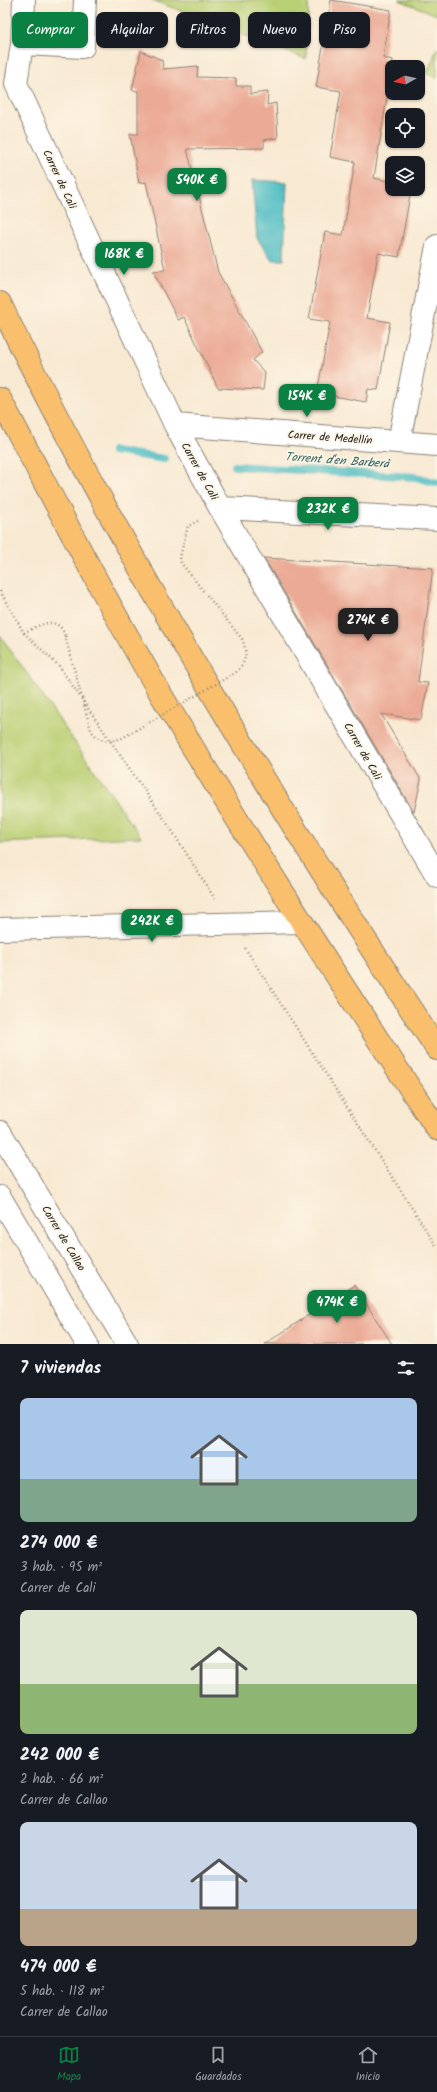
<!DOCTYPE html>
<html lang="es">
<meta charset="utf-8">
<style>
body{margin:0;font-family:Kalam,sans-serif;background:#20242c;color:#f1f3f6;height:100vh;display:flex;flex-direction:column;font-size:15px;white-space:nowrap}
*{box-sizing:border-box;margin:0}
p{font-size:13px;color:#9ea1a6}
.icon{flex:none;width:22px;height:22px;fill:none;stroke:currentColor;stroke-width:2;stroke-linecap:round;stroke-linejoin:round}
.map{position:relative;height:1344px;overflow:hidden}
.side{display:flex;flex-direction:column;background:#171b24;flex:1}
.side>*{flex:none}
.top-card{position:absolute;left:12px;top:12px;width:413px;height:36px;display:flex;gap:8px}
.needle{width:26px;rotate:262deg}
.fabs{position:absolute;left:385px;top:60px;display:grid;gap:8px}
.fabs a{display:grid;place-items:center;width:40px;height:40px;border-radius:8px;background:#171b24;box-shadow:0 1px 3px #0004;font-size:20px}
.price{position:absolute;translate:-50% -34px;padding:0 9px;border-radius:8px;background:#0b8043;color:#fff;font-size:13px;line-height:26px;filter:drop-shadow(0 1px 2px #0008)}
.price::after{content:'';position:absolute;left:50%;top:24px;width:12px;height:9px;margin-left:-6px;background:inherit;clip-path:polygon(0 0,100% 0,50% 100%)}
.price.active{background:#222;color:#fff}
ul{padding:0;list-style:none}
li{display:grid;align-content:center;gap:8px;height:212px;padding:0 20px}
li span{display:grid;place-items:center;height:124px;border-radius:8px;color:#555}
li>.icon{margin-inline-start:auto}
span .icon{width:72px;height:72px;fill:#fffc;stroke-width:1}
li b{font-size:17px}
h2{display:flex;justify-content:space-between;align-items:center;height:48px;padding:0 20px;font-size:17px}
.pill{padding:0 14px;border-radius:8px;background:#171b24;box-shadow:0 1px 3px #0004;font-size:14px;line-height:36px}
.pill.active{background:#0b8043;color:#fff}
.tab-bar{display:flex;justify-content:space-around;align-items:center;height:56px;border-top:1px solid #363941;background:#171b24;font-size:11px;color:#9ea1a6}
.tab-bar a{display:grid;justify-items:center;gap:2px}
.tab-bar .active{color:#0b8043}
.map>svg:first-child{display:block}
.green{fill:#b9cf73;stroke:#6a7648}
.water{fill:#4fbdc4;stroke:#366c70}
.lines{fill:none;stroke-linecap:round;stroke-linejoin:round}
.stream{stroke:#4fbdc4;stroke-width:8}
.building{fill:#ebaa95}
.minor-casing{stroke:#8a8277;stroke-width:24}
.highway-casing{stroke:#8a8277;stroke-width:24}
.path{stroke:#8a8277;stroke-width:2.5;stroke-dasharray:1 3;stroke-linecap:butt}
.minor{stroke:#fff;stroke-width:22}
.highway{stroke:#f9bf6d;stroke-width:22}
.path-bridge{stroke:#8a8277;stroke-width:2.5;stroke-dasharray:1 3;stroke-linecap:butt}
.labels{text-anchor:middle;stroke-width:3.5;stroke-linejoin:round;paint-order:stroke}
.street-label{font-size:11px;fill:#1c1c1c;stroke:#fcf5e5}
.water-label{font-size:12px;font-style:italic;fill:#305c5f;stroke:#fcf5e5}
</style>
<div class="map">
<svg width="437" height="1344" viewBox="0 0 437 1344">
<rect width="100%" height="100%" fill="#fcf5e5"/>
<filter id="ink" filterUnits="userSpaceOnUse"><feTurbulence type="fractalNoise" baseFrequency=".025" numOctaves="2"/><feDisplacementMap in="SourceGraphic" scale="8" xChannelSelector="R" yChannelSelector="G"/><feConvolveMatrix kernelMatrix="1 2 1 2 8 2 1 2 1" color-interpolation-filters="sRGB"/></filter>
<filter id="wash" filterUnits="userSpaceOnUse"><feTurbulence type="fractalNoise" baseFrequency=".012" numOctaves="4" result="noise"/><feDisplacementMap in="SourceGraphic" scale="16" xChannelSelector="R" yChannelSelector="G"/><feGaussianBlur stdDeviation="0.9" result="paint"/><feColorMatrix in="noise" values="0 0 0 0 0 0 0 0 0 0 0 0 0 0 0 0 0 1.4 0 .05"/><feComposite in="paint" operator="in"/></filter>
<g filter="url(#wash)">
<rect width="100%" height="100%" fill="#f8e9d2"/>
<!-- green -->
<path class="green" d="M152 0H309L306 59Z
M399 0H437V15Z
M437 48V78L427 74Z
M0 635 141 837 0 843Z"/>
<!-- water -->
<path class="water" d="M252 180 287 182 284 260H272L257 238Z"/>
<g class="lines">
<!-- stream -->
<path class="stream" d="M113 451 164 459
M235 466 416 477 437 483"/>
</g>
<g id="blocks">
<!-- building -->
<path class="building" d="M331 0 391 10 383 58 393 60 374 178 392 182V189H411L399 257 378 253 367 318 390 322 378 390 368 389 366 402 317 393 330 322 309 319 325 232 343 235 355 162 330 157 341 91 316 87Z
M141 51 162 60 163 69 198 66 197 77 236 78V86H250V94L268 92 267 105 276 103 278 138 264 140V148L187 149 218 272 262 352 253 360 265 373 263 390 218 388 184 317 178 320 153 271 165 270 146 182 139 183 130 134H138V91L132 90Z
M264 558 433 568 418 682 428 683 421 720 381 714 421 780 414 812Z
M354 1285 392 1344H265Z"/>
</g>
</g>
<g filter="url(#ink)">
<use href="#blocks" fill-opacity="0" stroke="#8a8277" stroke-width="1"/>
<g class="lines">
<defs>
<path id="minor" d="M24 0 22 44 16 84 175 425 220 508 437 876
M22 44 83 47 85 0
M175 425 437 445
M399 442 437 246
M220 508 437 519
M0 929 302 922
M0 1132 127 1344
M0 1197 87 1344"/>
<path id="highway" d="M0 303C32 371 68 438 104 504 206 691 319 871 437 1049
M0 399C55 501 107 604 166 703 252 847 344 989 437 1129"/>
</defs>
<!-- minor casing -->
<use href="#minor" class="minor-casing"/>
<!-- highway casing -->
<use href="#highway" class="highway-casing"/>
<!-- path -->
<path class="path" d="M198 521 188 526 180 557 181 563 205 593
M0 591 24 633 59 666 169 826 215 899
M24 633C37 626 58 613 65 636
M245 948 437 1247"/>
<!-- minor -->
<use href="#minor" class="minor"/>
<!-- highway -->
<use href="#highway" class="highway"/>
<!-- path-bridge -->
<path class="path-bridge" d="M65 636 91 730C98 742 110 742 122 738L235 673C246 664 248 652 242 639L205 593"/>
</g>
</g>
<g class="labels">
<!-- street labels -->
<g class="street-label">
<text transform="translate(60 179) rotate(65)" y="4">Carrer de Cali</text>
<text transform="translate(330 437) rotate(4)" y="4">Carrer de Medellín</text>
<text transform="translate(200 471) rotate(61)" y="4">Carrer de Cali</text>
<text transform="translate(363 751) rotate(60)" y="4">Carrer de Cali</text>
<text transform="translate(64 1238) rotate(59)" y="4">Carrer de Callao</text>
</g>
<!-- water labels -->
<g class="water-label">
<text transform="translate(337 460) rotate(4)" y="4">Torrent d'en Barberà</text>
</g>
</g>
</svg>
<div class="fabs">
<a><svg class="needle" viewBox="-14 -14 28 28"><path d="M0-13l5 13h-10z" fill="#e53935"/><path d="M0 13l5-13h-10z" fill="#9ea1a6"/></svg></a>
<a><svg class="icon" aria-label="locate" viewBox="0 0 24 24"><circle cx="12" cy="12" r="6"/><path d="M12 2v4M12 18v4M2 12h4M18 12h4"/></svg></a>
<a><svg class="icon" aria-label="layers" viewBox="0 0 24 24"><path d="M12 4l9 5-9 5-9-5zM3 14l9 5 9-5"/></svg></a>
</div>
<b class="price" style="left:197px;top:202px">540K €</b>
<b class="price" style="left:124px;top:276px">168K €</b>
<b class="price" style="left:307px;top:418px">154K €</b>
<b class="price" style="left:328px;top:531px">232K €</b>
<b class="price active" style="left:368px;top:642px">274K €</b>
<b class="price" style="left:152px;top:943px">242K €</b>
<b class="price" style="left:337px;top:1324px">474K €</b>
<div class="top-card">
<a class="pill active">Comprar</a>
<a class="pill">Alquilar</a>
<a class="pill">Filtros</a>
<a class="pill">Nuevo</a>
<a class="pill">Piso</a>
</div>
</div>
<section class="side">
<h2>7 viviendas<svg class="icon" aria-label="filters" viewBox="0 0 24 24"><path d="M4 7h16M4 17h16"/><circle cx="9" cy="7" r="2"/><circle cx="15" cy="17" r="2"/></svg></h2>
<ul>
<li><span style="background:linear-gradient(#a9c7e8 65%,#7fa58c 0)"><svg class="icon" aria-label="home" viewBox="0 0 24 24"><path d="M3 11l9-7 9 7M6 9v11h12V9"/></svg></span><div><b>274 000 €</b><p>3 hab. · 95 m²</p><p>Carrer de Cali</p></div></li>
<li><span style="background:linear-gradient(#dfe7d0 60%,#8fb573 0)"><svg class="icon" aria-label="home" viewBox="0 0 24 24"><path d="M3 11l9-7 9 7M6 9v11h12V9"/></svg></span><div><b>242 000 €</b><p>2 hab. · 66 m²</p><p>Carrer de Callao</p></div></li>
<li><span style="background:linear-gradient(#c9d6e8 70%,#b9a48a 0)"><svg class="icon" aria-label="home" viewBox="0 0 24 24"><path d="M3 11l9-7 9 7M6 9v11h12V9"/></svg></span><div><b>474 000 €</b><p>5 hab. · 118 m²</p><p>Carrer de Callao</p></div></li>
</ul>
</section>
<nav class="tab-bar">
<a class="active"><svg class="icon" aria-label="map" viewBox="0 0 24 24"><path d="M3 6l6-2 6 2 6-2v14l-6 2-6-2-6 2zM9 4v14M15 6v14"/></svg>Mapa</a>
<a><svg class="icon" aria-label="saved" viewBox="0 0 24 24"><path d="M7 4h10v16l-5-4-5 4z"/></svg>Guardados</a>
<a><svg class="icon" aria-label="home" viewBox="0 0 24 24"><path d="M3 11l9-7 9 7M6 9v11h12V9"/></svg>Inicio</a>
</nav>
